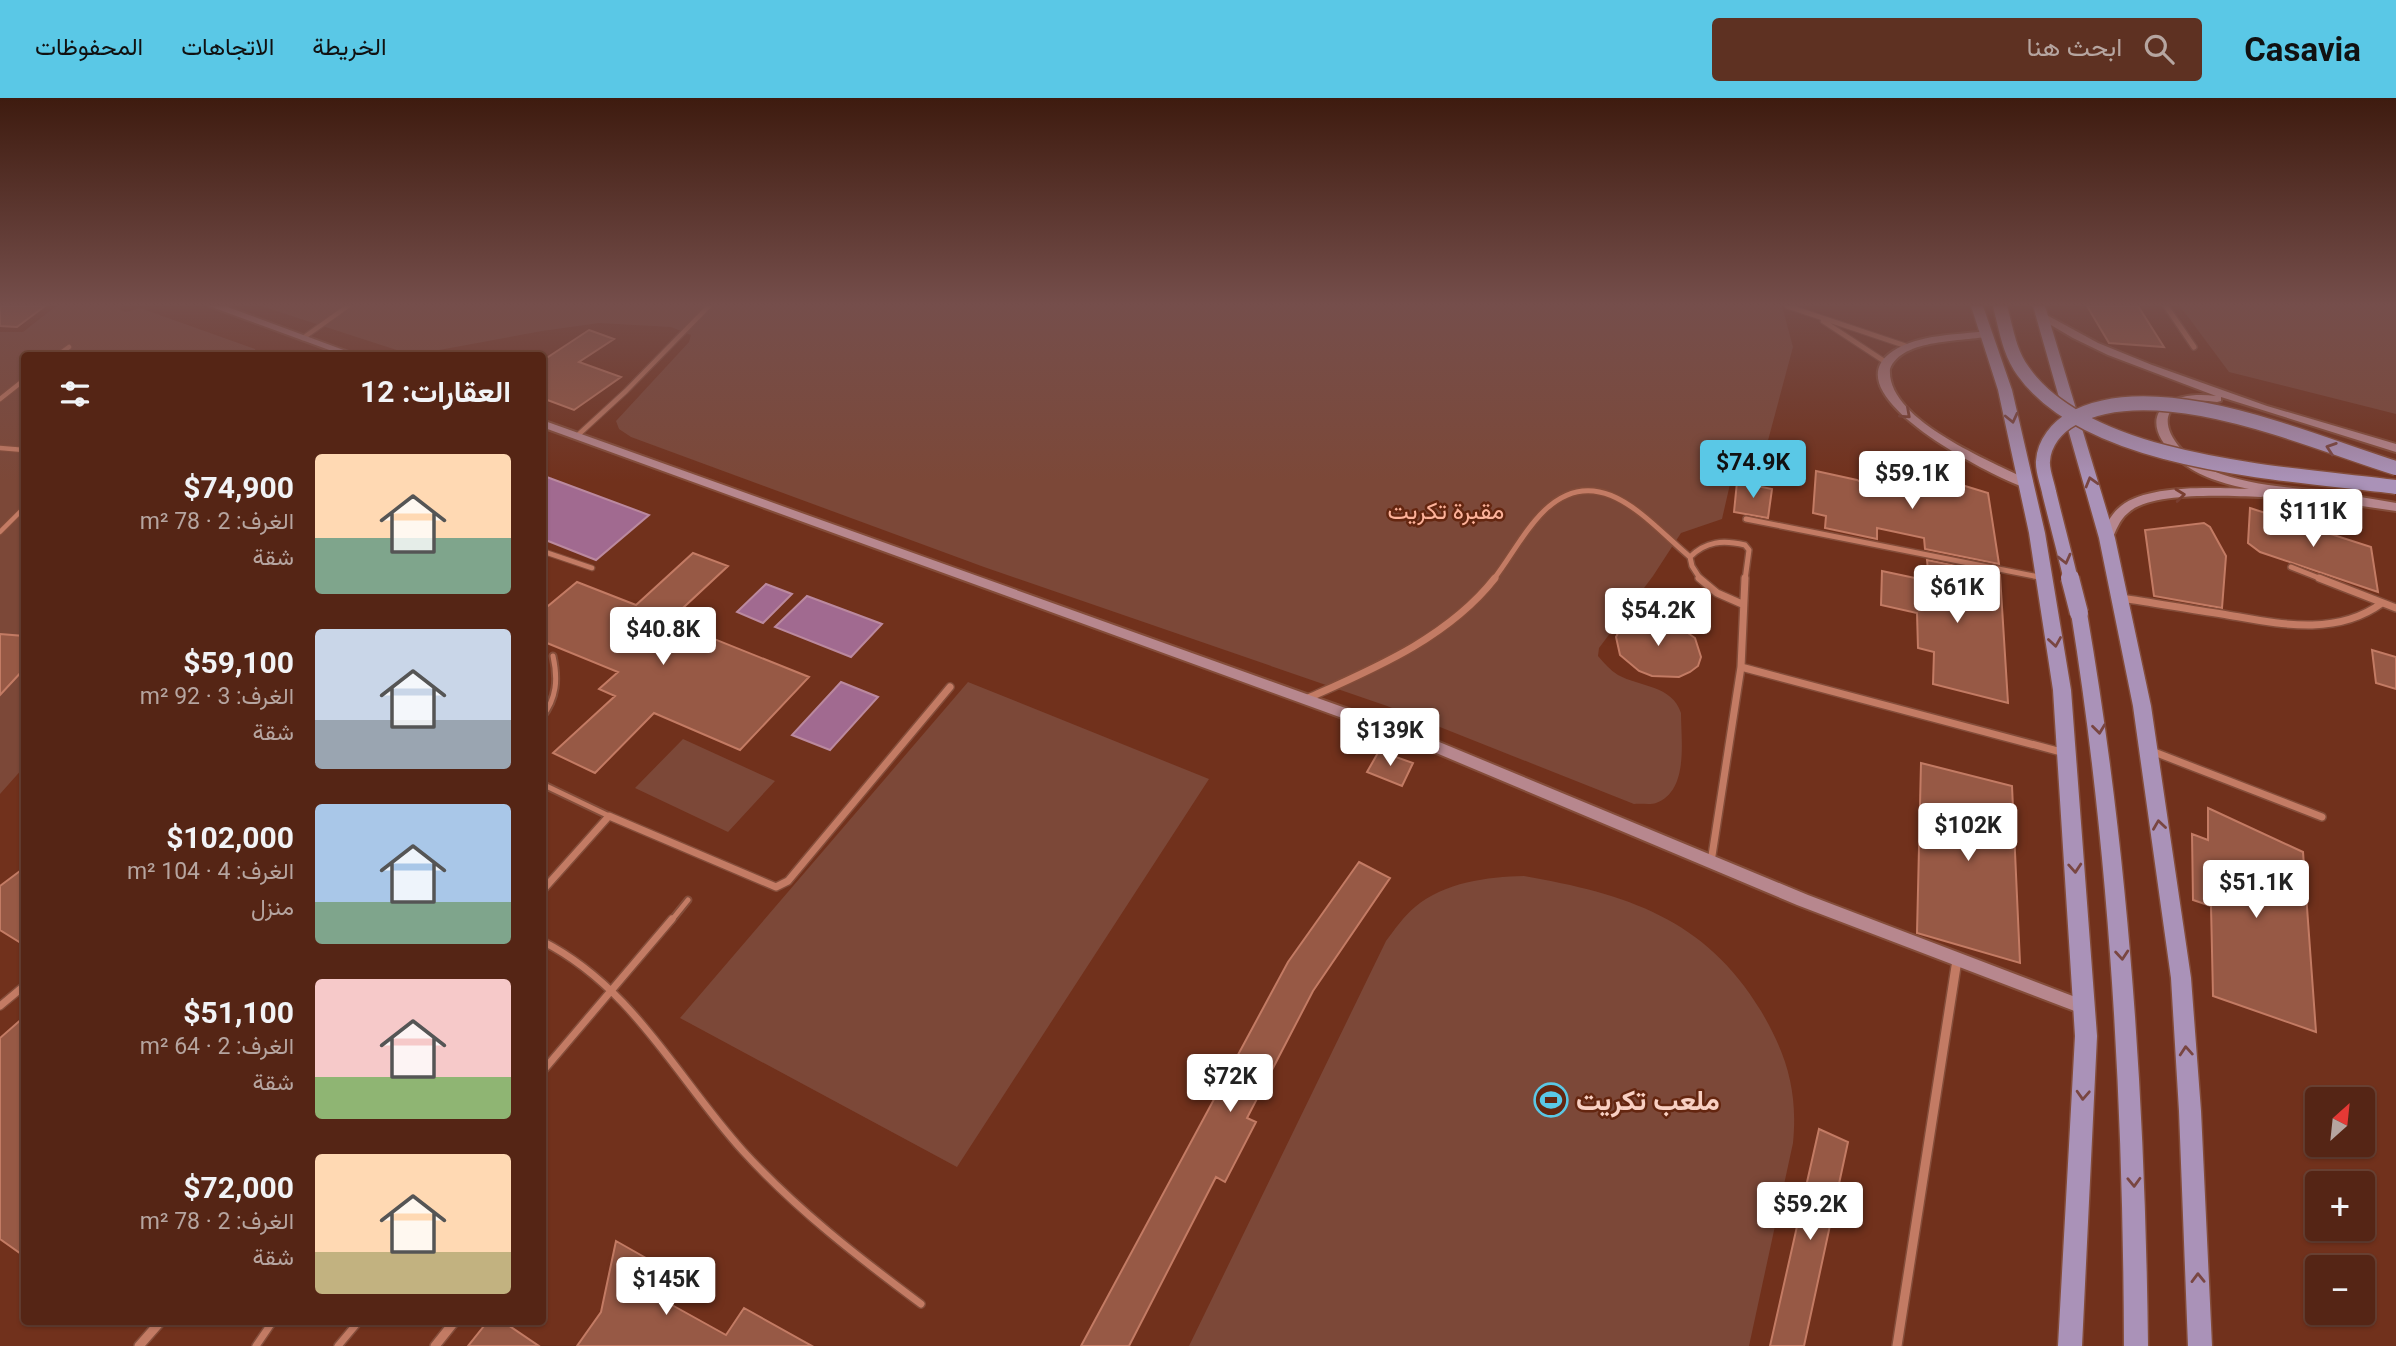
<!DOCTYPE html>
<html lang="ar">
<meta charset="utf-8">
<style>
body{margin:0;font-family:Roboto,Vazirmatn,sans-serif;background:#5e3122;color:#f1f3f6;direction:rtl;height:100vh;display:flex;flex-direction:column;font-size:26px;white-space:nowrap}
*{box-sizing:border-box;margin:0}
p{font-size:23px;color:#b6a5a0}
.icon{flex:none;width:38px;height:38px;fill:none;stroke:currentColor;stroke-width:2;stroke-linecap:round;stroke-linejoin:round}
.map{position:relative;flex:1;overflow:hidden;direction:ltr}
.panel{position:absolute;left:21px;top:254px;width:525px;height:973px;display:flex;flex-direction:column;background:#552515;border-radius:7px;box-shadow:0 2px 5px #0004,0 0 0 2px #6b4234;direction:rtl}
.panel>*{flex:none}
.needle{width:46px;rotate:27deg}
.controls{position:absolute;left:2305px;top:989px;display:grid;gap:14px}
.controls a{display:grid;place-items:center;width:70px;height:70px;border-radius:7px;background:#552515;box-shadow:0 2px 5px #0004,0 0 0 2px #6b4234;font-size:35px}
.price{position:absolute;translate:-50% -60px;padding:0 16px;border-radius:7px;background:#fff;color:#222;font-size:23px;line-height:46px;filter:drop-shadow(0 2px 4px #0008)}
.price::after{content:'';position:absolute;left:50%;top:42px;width:21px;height:16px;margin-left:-10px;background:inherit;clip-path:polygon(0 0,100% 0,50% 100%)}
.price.active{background:#5ac8e6;color:#111}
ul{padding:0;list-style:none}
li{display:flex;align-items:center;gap:21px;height:175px;padding:0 35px}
li span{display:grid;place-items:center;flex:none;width:196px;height:140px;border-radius:7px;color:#555}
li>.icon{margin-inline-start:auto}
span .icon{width:84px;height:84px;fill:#fffc;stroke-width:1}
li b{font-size:30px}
h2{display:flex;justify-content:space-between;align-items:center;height:84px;padding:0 35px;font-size:30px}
header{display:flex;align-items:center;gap:42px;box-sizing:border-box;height:98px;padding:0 35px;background:#5ac8e6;color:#111}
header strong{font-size:33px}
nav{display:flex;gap:38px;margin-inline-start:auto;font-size:24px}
.search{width:490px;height:63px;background:#5e3122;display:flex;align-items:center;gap:18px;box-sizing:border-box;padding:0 24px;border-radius:7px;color:#b6a5a0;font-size:26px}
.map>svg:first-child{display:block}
.green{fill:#7c4838}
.water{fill:#a16a90;stroke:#bb899f;stroke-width:2}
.building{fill:#975945;stroke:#c37b64;stroke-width:2}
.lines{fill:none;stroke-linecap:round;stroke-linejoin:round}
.lane-far2-casing{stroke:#844d3a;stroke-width:7}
.lane-far1-casing{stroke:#844d3a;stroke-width:9}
.lane-casing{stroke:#844d3a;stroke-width:10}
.street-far2-casing{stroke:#844d3a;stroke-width:8}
.street-far1-casing{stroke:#844d3a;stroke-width:10}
.street-casing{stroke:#844d3a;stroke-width:12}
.secondary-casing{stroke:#844d3a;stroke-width:4}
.primary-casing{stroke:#844d3a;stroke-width:3}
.lane-far2{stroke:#c37b64;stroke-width:4.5}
.lane-far1{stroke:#c37b64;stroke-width:5}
.lane{stroke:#c37b64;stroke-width:7}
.street-far2{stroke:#c37b64;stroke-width:5}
.street-far1{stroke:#c37b64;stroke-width:7}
.street{stroke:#c37b64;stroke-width:9}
.secondary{fill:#b7878e;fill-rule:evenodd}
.primary{fill:#aa92b8;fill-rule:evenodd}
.primary-bridge-far1-casing{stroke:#844d3a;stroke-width:17;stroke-linecap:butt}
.primary-bridge-casing{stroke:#844d3a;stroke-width:21;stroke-linecap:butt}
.primary-bridge-far1{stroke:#aa92b8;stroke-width:14}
.primary-bridge{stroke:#aa92b8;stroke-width:18}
.oneway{stroke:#793e30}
.oneway2{stroke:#794642}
.labels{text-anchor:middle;stroke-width:5;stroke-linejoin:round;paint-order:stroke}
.park-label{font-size:24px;fill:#fdb29a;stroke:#642610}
.near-poi-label{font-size:28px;font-weight:bold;fill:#f8d0c3;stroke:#642610;text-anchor:start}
</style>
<header>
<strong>Casavia</strong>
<div class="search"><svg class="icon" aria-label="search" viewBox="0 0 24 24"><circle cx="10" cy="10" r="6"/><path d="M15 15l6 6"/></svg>ابحث هنا</div>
<nav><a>الخريطة</a><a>الاتجاهات</a><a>المحفوظات</a></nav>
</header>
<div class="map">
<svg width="2396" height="1248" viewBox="0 0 2396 1248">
<rect width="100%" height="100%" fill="#71311c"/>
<!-- green -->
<path class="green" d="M56 208H122L120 212 126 214 140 210 255 251 256 257H24V669L0 696V234H23Z
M261 208H1782L1793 249 1766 350 1736 360 1722 421 1681 435 1653 478 1599 550 1598 558C1604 565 1610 572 1618 577 1640 589 1672 587 1681 615 1681 643 1689 693 1656 705 1650 707 1641 705 1634 706L1387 608 984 469 631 339 619 331 616 323 689 244 691 237 671 229 599 225 542 233 412 257Z
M2180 208H2396V316L2229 274Z
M968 584 1209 681 957 1069 680 920Z
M683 641 775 683 728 734 635 690Z
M1524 778C1626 796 1705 820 1761 913 1787 957 1798 994 1793 1045L1749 1248H1189L1386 843C1395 831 1404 818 1415 809 1445 784 1487 779 1524 778Z"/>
<!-- water -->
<path class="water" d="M544 378 649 417 596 462 543 441Z
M766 486 792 496 763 525 737 514Z
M807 498 882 526 851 559 775 529Z
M841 584 878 599 830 652 792 637Z"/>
<!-- building -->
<path class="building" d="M0 208H45L17 229 0 228Z
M2087 208H2138L2164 249 2109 245Z
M589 232 614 241 579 264 621 279 574 312 542 300V263Z
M1916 364 1952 384 1988 395 1999 466 1925 451 1924 440 1877 430V441L1825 430 1826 418 1813 415 1816 373 1857 382 1879 395Z
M1737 384 1772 391 1768 420 1734 414Z
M2250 410 2371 449 2378 494 2260 454 2248 445Z
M2204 425 2210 429 2226 458 2222 510 2154 498 2145 432Z
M693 455 728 468 669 523 809 579 740 652 654 615 595 675 553 655 615 598 599 591 618 574 542 543V513L577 484 636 507Z
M1927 462 2000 477 2008 605 1933 586 1934 554 1918 550 1917 515 1881 507 1882 473 1929 483Z
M1650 520 1675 526 1695 540 1701 559 1698 568 1690 574 1679 579 1652 578 1639 573 1620 557 1616 539 1620 531 1627 525Z
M0 536 24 538V571L0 597Z
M2372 552 2396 559V591L2376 585Z
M1379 653 1413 665 1402 688 1367 674Z
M1921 665 2012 688 2020 865 1917 835Z
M2208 710 2303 754 2316 934 2213 898 2211 808 2193 802 2192 736 2208 742Z
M1359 764 1390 780 1313 893 1247 1020 1256 1024 1225 1084 1216 1079 1129 1248H1081L1288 864Z
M24 770V847L0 832V788Z
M24 919V1158L0 1141V940Z
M1819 1031 1848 1044 1804 1248H1770Z
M616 1143 653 1164 636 1187 726 1237 744 1210 812 1248H577L601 1214Z
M488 1223H502L539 1248H468Z"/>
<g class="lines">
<defs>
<path id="lane-far2" d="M1787 208 1909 249
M1823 223 1887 265
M303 240 348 208
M58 257 69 249
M0 301 24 282
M578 337 626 293 709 208
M0 350 24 352
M0 434 24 410
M542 453 592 470"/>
<path id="lane-far1" d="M542 619C557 600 558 581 553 558
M542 686 609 718
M671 823 688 802"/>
<path id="lane" d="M542 843C633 889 677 980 743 1053 796 1111 858 1159 921 1206
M0 908 24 888
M542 974 672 821
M256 1248 273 1223
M338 1248 359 1223"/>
<path id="street-far2" d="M2166 208 2194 249
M1746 421 2044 480
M1690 459C1706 443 1723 442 1745 447L1749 452 1745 482
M2291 469 2324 482
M1493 482C1511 459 1524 432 1545 412 1600 360 1649 425 1690 459L1692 468 1701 482"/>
<path id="street-far1" d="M1699 480 1717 495 1742 506
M2319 480 2396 510
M2121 500C2155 505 2188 511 2222 516 2276 525 2334 540 2382 505
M1741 569 2065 655
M1306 601C1373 571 1448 540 1495 480
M2149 652 2322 719
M1711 764 1741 569 1745 480
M542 793 609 718 776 789 788 783 950 589"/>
<path id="street" d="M139 1248 161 1223
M435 1248 455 1223
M1897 1248 1957 862"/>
<path id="secondary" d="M209 208H225L357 257H343Z
M2043 215 2098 245 2152 267 2267 308 2396 346V354L2221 299V303L2217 304C2142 294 2163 350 2211 372 2246 387 2285 389 2322 393 2346 396 2371 401 2396 405V413L2266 394 2265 398 2261 399C2229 398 2151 393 2128 415 2119 422 2116 433 2111 443H2103L2101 440C2105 428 2111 416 2121 408 2149 386 2214 390 2249 391 2225 386 2198 379 2179 362 2133 321 2163 291 2216 298L2108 257 2073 240 2039 220 2038 218Z
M1987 233 1991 234V238C1963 244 1902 240 1890 271 1886 322 1991 363 2030 383V389L2026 390C1995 380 1827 296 1893 253 1919 236 1957 237 1987 233Z
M542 322 1432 641 1808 797 2091 905 2093 910 2091 915 2085 917 1797 807 1422 649 542 329Z"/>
<path id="primary" d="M1971 208H1983L2012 292 2045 435 2071 592 2097 938 2082 1248H2058L2075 938 2053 592 2029 435 1998 292Z
M2033 208H2045L2115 440 2151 608 2191 880 2201 1013 2212 1248H2188L2179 1013 2171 880 2133 608 2099 440Z
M2079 509 2087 515C2129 758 2145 1001 2148 1248H2124C2123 1002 2110 758 2071 515Z"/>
</defs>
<!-- lane-far2 casing -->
<use href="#lane-far2" class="lane-far2-casing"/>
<!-- lane-far1 casing -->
<use href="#lane-far1" class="lane-far1-casing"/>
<!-- lane casing -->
<use href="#lane" class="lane-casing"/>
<!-- street-far2 casing -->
<use href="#street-far2" class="street-far2-casing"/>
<!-- street-far1 casing -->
<use href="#street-far1" class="street-far1-casing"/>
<!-- street casing -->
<use href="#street" class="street-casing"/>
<!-- secondary casing -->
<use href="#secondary" class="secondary-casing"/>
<!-- primary casing -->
<use href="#primary" class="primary-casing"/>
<!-- lane-far2 -->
<use href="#lane-far2" class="lane-far2"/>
<!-- lane-far1 -->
<use href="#lane-far1" class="lane-far1"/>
<!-- lane -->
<use href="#lane" class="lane"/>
<!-- street-far2 -->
<use href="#street-far2" class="street-far2"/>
<!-- street-far1 -->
<use href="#street-far1" class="street-far1"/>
<!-- street -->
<use href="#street" class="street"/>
<!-- secondary -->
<use href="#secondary" class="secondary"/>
<!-- primary -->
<use href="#primary" class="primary"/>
<defs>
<path id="primary-bridge-far1" d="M2000 208C2006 230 2009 254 2023 273 2090 368 2290 375 2396 389
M2071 482C2064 452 2056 423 2049 394 2047 384 2042 372 2043 363 2044 345 2057 329 2072 321 2156 274 2311 344 2396 370"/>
<path id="primary-bridge" d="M2070 480 2079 515"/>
</defs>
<!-- primary-bridge-far1 casing -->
<use href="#primary-bridge-far1" class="primary-bridge-far1-casing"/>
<!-- primary-bridge casing -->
<use href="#primary-bridge" class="primary-bridge-casing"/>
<!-- primary-bridge-far1 -->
<use href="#primary-bridge-far1" class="primary-bridge-far1"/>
<!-- primary-bridge -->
<use href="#primary-bridge" class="primary-bridge"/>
</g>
<!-- one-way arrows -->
<defs><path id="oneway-chevron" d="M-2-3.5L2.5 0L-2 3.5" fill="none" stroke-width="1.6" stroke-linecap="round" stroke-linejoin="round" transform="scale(1.75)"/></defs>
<g class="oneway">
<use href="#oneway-chevron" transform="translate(1906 316) rotate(42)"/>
<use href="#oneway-chevron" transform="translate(2180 397) rotate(-6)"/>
</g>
<g class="oneway2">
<use href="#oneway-chevron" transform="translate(2012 320) rotate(77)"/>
<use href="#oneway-chevron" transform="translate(2331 350) rotate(-161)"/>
<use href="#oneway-chevron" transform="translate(2091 384) rotate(-106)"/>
<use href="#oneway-chevron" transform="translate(2065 461) rotate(76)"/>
<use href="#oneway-chevron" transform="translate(2055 544) rotate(81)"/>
<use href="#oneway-chevron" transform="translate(2099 631) rotate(83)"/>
<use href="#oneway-chevron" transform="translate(2159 727) rotate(-98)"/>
<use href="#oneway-chevron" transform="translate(2075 770) rotate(86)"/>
<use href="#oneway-chevron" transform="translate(2122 857) rotate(85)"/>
<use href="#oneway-chevron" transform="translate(2186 953) rotate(-94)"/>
<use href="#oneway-chevron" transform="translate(2083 997) rotate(93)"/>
<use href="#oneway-chevron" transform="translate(2134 1084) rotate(88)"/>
<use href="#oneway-chevron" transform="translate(2198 1180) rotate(-91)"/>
</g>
<!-- sky -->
<linearGradient id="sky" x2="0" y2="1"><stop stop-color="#3e1b0f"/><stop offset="0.54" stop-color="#754e4b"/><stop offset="1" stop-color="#754e4b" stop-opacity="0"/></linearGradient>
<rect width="2396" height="383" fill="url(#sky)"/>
<!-- icons -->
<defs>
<symbol id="stadium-ring" viewBox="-11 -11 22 22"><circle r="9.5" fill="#642610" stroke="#5ac8e6" stroke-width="1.5"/><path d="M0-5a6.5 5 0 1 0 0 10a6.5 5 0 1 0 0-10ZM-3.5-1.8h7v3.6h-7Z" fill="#5ac8e6"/></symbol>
</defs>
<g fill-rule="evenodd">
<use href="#stadium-ring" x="1532" y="983" width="38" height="38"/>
</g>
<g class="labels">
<!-- park labels -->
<g class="park-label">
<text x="1446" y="421">مقبرة تكريت</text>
</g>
<!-- near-poi labels -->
<g class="near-poi-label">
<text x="1576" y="1012">ملعب تكريت</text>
</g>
</g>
</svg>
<div class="controls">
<a><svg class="needle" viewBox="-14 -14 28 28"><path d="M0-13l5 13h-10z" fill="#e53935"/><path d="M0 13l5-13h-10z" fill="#b6a5a0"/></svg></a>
<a>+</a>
<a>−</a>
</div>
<b class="price active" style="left:1753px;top:402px">$74.9K</b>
<b class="price" style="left:1912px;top:413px">$59.1K</b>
<b class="price" style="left:2313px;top:451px">$111K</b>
<b class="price" style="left:1957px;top:527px">$61K</b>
<b class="price" style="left:1658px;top:550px">$54.2K</b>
<b class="price" style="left:663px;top:569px">$40.8K</b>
<b class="price" style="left:1390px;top:670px">$139K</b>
<b class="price" style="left:1968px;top:765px">$102K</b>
<b class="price" style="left:2256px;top:822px">$51.1K</b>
<b class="price" style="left:1230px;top:1016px">$72K</b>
<b class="price" style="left:1810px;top:1144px">$59.2K</b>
<b class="price" style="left:666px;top:1219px">$145K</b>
<section class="panel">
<h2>العقارات: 12<svg class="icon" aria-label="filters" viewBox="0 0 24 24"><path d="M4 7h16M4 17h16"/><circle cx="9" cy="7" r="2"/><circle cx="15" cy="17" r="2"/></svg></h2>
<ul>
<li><span style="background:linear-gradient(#ffd9b3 60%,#7fa58c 0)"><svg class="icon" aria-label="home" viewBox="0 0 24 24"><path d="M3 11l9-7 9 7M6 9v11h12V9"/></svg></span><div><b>$74,900</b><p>الغرف: 2 · 78 m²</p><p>شقة</p></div></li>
<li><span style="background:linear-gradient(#c9d6e8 65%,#9aa5b1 0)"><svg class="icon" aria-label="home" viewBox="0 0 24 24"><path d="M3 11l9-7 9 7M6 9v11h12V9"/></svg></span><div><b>$59,100</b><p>الغرف: 3 · 92 m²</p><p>شقة</p></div></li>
<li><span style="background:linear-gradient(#a9c7e8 70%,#7fa58c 0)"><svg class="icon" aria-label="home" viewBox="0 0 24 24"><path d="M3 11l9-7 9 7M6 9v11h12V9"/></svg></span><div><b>$102,000</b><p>الغرف: 4 · 104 m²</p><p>منزل</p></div></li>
<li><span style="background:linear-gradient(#f6c9c9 70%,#8fb573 0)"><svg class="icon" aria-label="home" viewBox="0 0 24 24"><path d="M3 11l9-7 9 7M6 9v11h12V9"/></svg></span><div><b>$51,100</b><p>الغرف: 2 · 64 m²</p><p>شقة</p></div></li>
<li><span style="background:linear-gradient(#ffd9b3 70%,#c2b280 0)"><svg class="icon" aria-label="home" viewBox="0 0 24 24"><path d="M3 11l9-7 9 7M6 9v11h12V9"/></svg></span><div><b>$72,000</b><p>الغرف: 2 · 78 m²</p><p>شقة</p></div></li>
</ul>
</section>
</div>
